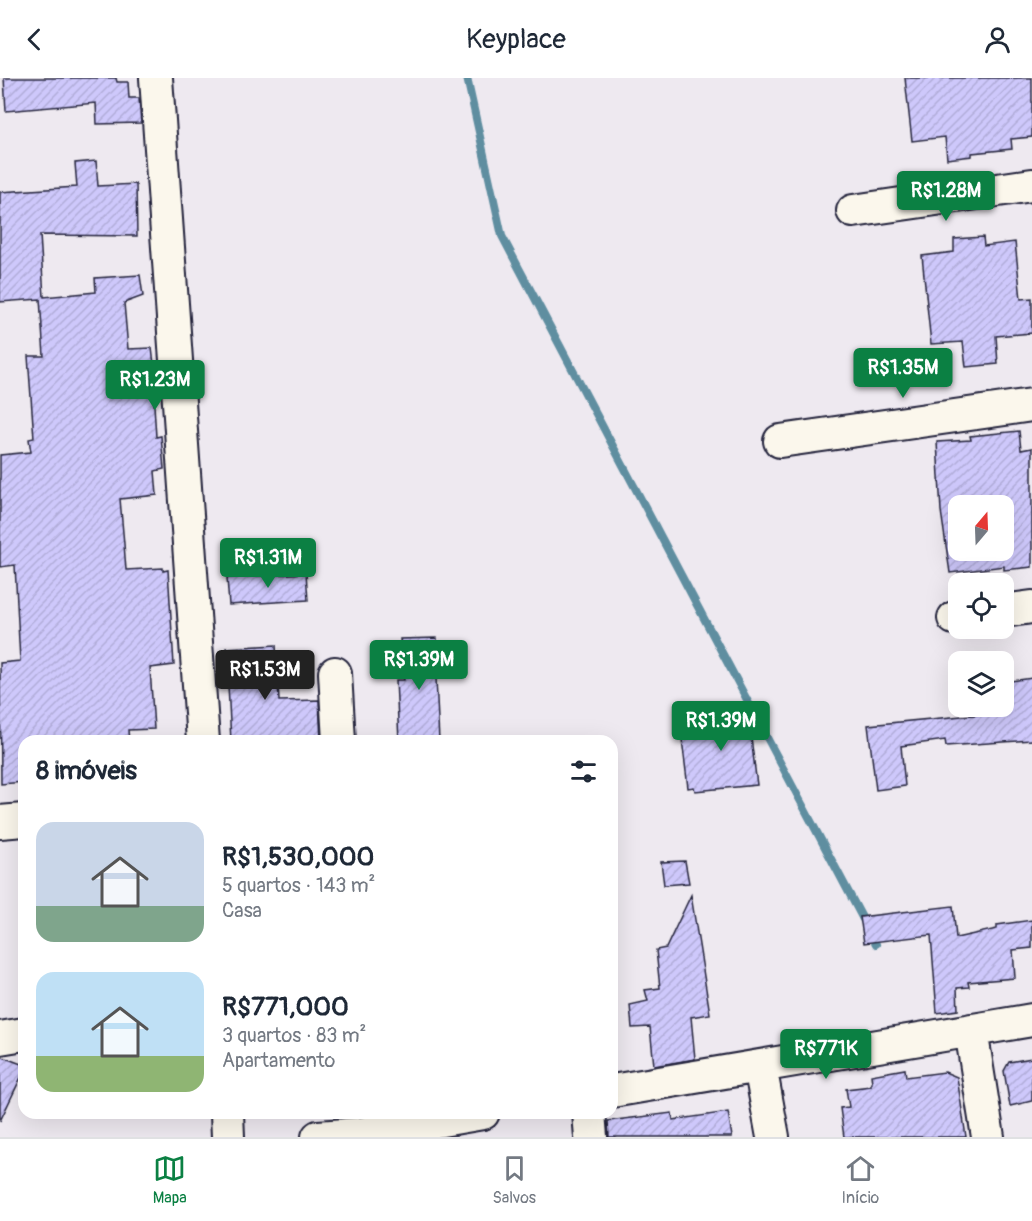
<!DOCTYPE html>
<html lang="pt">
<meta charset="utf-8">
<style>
body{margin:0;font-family:Pangolin,sans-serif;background:#f6f6f7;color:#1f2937;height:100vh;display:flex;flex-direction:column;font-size:22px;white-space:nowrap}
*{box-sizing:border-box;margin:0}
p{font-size:20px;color:#747a83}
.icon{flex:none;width:33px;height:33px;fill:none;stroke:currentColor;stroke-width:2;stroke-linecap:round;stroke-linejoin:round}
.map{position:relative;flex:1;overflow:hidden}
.side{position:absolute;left:18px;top:657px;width:600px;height:384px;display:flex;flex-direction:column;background:#fff;border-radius:18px;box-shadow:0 6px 24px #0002}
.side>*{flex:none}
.needle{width:39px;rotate:19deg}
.controls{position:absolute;left:948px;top:417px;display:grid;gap:12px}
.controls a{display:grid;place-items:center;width:66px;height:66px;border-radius:12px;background:#fff;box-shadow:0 6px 24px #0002;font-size:30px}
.price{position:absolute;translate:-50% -51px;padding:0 14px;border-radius:6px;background:#0b8043;color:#fff;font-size:20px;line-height:39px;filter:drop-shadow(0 2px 3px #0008)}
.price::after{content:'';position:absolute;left:50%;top:36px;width:18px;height:14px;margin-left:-9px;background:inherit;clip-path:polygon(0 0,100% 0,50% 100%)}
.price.selected{background:#222;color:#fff}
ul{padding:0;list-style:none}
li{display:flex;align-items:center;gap:18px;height:150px;padding:0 18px}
li span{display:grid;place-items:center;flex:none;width:168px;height:120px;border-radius:18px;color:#555}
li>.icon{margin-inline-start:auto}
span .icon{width:72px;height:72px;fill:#fffc;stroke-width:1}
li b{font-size:26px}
h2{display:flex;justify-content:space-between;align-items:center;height:72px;padding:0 18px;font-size:26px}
header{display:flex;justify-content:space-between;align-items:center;height:78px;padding:0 18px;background:#fff;font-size:27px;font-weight:600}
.dock{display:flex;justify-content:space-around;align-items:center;height:84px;border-top:2px solid #e0e1e3;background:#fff;font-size:16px;color:#747a83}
.dock a{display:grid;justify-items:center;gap:3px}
.dock .selected{color:#0b8043}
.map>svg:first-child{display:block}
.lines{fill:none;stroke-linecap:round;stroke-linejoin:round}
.stream{stroke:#5f8ea0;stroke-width:8}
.building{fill:url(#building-hatch);stroke:#22223b;stroke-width:1.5;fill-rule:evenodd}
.street-casing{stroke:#22223b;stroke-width:36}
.street{stroke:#fbf7ec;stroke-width:32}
</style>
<header><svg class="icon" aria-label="back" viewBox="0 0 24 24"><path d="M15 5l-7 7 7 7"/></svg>Keyplace<svg class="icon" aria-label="person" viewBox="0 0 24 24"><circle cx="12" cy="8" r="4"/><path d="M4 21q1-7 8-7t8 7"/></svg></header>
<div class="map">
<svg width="1032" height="1059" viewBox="0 0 1032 1059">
<defs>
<pattern id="building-hatch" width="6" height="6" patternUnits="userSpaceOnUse" patternTransform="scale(1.5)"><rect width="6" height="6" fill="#cec8fb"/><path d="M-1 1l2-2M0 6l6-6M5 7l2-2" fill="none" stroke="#b1acd8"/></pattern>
</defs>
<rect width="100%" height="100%" fill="#eee9f0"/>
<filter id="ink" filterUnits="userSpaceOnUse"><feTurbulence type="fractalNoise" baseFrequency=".0167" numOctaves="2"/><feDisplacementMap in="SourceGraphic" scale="12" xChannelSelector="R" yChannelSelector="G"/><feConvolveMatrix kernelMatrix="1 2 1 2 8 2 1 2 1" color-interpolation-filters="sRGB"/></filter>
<g filter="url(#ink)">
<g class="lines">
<!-- stream -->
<path class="stream" d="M467 0 502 158 876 866"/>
</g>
<!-- building -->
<path class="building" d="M4 0H116L117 4H128L129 20H139L141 45 97 46 96 25 6 33Z
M905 0H1032V59L1011 61 1012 71 972 75V78L947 81 945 59 912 63Z
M96 83 98 108 136 106 137 158 40 157 44 219 96 214 95 200 140 197 143 218 124 225 128 271 152 270 155 295H152L156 359 161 358 164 391 155 393 157 417 120 421 124 466 126 492 163 490V493L168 492 174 587 150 590 154 651 128 652 129 663H24V704L1 706 0 585 20 583 15 487 0 489V377L31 374 29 361 34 360 28 278H44L40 221 0 224V114L77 109 75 85Z
M983 159 984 168 1015 164 1021 221 1032 220V255L996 258 998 286 966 289 963 264 931 266 922 178 954 174V161Z
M1019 353 1021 372 1032 370V489L1004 492V488L950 495 941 433 937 364 971 362 970 358ZM958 428H1004V472H958Z
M306 495 308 522 229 527 227 500Z
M437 560 441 600H436L439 663H399L396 602H404L400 561Z
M276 567 279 623 319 622 321 663H231L226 570Z
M1032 600V662L946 668 945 662 901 668 905 708 876 712 868 647 1004 634V604Z
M747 628 757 707 695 713 694 709 688 710 682 661 708 656 703 633Z
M685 783 689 805 664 807 661 784Z
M691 817 710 936 691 939 695 981 654 988 650 949 632 950 630 927 648 923 645 912 660 910 656 872 666 870Z
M953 828 956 860 997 851V847L1032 842V870L1013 872 1015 900 968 904 969 909 957 910 958 932 937 935 931 857 864 865 860 839Z
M0 978 24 987V993L0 1043Z
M1032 980V1023L1010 1028 1004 993 1009 984Z
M905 991 906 999 945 994 957 999 966 1059H844L840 1030 849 1029 846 1011 871 1008V1005H872L871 997Z
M728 1034 732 1059H609L608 1043 672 1035 673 1042Z"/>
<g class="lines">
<defs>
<path id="street" d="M156 0 203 663
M853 133 1032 107
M780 363 1032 327
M1004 533 1032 529
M954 540 958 539
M335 595 339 663
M0 744 24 742
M971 952 988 1059
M0 960 24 956
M760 988 773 1059
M612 1013 1032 942
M227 1035 228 1059
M589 1035 591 1059
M318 1059 360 1056 483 1035"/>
</defs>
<!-- street casing -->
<use href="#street" class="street-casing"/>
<!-- street -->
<use href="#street" class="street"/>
</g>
</g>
</svg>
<div class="controls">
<a><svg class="needle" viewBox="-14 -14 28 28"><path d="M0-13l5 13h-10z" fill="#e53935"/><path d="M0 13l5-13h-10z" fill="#747a83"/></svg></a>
<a><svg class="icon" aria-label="locate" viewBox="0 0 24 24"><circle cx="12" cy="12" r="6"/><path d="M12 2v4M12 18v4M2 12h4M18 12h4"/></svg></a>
<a><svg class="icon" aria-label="layers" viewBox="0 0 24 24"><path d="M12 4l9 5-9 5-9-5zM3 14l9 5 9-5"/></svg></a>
</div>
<b class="price" style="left:946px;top:144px">R$1.28M</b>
<b class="price" style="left:903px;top:321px">R$1.35M</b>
<b class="price" style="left:155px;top:333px">R$1.23M</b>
<b class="price" style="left:268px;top:511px">R$1.31M</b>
<b class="price" style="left:419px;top:613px">R$1.39M</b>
<b class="price selected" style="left:265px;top:623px">R$1.53M</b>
<b class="price" style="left:721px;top:674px">R$1.39M</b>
<b class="price" style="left:826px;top:1002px">R$771K</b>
<section class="side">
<h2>8 imóveis<svg class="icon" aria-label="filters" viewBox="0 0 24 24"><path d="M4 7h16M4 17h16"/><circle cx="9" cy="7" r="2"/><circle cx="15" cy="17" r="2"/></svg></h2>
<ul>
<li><span style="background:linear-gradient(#c9d6e8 70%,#7fa58c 0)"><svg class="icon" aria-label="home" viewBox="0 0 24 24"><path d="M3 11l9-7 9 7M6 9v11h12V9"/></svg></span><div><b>R$1,530,000</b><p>5 quartos · 143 m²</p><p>Casa</p></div></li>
<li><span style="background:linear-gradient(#bfe0f5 70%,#8fb573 0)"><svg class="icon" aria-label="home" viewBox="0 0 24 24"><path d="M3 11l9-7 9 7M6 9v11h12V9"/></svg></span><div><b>R$771,000</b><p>3 quartos · 83 m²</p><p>Apartamento</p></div></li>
</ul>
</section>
</div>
<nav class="dock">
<a class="selected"><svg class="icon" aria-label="map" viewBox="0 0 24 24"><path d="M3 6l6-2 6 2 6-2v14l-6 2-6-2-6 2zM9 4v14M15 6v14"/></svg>Mapa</a>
<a><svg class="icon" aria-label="saved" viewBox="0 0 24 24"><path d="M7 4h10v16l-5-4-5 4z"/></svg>Salvos</a>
<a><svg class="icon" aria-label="home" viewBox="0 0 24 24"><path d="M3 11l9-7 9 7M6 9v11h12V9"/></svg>Início</a>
</nav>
